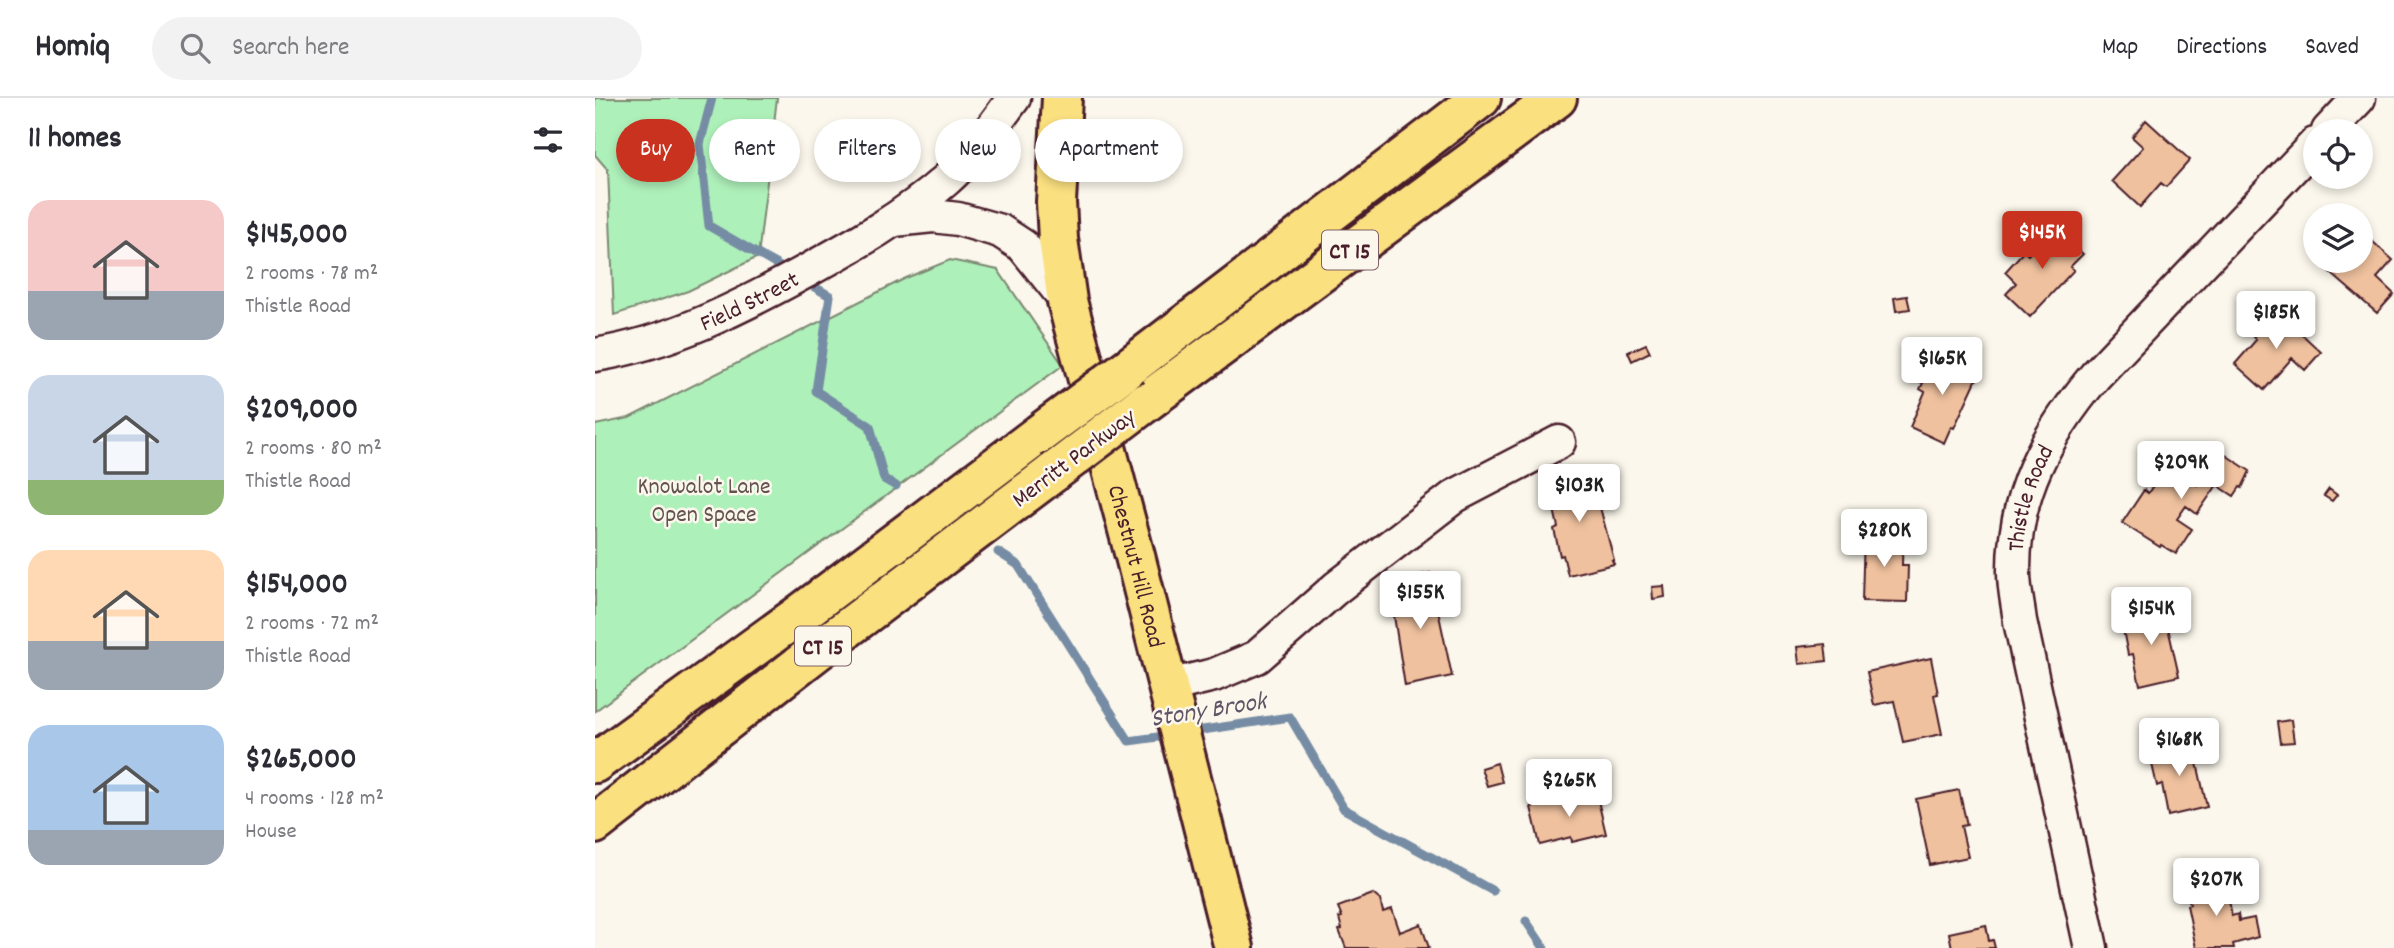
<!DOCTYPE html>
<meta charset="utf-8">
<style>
body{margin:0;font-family:Dekko,sans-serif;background:#f2f2f3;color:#2b2b33;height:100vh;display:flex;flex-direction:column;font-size:26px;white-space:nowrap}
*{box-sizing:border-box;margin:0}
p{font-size:23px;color:#7c7c81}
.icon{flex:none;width:38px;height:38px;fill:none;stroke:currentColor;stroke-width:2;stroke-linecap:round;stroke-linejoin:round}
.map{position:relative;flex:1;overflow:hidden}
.sheet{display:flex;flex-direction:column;background:#fff;width:595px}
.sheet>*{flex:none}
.hud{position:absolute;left:21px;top:21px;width:665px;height:63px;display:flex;gap:14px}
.tools{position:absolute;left:1708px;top:21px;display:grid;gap:14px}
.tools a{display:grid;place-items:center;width:70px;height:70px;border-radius:50%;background:#fff;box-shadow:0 4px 10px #0003;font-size:35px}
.price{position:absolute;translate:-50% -60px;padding:0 16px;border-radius:7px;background:#fff;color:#222;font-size:23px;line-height:46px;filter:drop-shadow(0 2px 4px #0008)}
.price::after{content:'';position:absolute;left:50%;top:42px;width:21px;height:16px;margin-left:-10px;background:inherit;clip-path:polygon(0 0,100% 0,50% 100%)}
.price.on{background:#c8321e;color:#fff}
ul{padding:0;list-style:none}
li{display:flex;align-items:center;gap:21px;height:175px;padding:0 28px}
li span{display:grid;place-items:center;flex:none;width:196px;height:140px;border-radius:21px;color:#555}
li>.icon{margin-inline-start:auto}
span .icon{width:84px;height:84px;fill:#fffc;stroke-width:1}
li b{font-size:30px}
h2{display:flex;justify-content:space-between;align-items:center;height:84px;padding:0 28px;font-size:30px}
.chip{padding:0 24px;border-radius:32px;background:#fff;box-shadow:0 4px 10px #0003;font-size:24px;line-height:63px}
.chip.on{background:#c8321e;color:#fff}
header{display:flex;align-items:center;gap:42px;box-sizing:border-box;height:98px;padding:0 35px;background:#fff;border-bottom:2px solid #e1e1e2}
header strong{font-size:33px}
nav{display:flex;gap:38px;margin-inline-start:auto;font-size:24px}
.search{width:490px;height:63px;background:#f2f2f3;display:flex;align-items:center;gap:18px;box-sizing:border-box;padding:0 24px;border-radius:38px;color:#7c7c81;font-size:26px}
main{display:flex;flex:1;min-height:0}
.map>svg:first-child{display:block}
.park{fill:#aef0ba;stroke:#7c8872;stroke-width:2}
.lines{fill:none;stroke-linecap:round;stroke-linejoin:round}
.stream{stroke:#768ca4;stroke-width:9}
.building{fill:#efc19e;stroke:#4a1f2b;stroke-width:2}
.minor-casing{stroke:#4a1f2b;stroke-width:37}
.major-casing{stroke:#4a1f2b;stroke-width:44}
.highway-casing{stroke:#4a1f2b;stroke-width:44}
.minor{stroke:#fbf7ec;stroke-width:32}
.major{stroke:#fbe080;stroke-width:38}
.highway{stroke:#fbe080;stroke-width:38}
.highway-bridge-casing{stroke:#4a1f2b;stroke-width:44;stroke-linecap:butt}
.highway-bridge{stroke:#fbe080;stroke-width:38}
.labels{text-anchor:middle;stroke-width:5;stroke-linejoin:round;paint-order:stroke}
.shield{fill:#fbf7ec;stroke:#7f6065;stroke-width:2}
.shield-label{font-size:23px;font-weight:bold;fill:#4a1f2b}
.street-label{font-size:24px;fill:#4a1f2b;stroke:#fbf7ec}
.park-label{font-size:24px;fill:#63534f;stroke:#fbf7ec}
.water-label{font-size:26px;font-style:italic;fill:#605567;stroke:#fbf7ec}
</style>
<header>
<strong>Homiq</strong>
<div class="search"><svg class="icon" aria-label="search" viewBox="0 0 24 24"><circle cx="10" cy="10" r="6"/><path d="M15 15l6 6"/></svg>Search here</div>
<nav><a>Map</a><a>Directions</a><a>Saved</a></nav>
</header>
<main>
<section class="sheet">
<h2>11 homes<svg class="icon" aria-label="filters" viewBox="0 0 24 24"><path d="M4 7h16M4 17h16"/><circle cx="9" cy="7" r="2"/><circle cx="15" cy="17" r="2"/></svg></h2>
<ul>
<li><span style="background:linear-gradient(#f6c9c9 65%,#9aa5b1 0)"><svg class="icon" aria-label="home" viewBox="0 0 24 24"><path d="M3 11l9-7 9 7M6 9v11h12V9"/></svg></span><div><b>$145,000</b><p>2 rooms · 78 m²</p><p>Thistle Road</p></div></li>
<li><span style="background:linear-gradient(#c9d6e8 75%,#8fb573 0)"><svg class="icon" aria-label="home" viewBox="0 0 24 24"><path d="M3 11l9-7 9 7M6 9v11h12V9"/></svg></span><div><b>$209,000</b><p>2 rooms · 80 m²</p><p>Thistle Road</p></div></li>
<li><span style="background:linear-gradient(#ffd9b3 65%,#9aa5b1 0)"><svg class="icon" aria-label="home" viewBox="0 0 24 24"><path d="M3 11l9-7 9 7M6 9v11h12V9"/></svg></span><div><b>$154,000</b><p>2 rooms · 72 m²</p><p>Thistle Road</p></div></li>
<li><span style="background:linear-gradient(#a9c7e8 75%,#9aa5b1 0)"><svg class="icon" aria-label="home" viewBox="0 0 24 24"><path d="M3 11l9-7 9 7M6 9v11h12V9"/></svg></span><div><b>$265,000</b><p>4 rooms · 128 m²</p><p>House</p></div></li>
</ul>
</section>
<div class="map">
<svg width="1799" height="850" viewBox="0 0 1799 850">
<rect width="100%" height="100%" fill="#fbf7ec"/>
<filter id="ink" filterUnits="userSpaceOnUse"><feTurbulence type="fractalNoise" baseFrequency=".0143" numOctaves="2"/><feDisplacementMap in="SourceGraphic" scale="14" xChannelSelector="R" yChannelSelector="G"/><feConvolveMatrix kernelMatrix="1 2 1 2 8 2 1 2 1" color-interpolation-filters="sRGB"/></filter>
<g filter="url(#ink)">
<!-- park -->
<path class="park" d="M0 0H182L163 159 93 193 19 217 13 72 0 57Z
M355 162 403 172 468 267 0 613V327L34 320 311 180Z"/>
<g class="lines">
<!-- stream -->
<path class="stream" d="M117 0 105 46 114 128 194 174
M209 183 235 198 221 293 275 328 289 381 301 388
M403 454 423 467 534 643 577 637
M594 634 695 619 749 711 898 793
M931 823 949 850"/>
</g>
<!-- building -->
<path class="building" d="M1551 22 1595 62 1571 89 1566 85 1545 109 1517 83 1548 49 1537 39Z
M1459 130 1488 156 1475 169 1479 172 1435 219 1411 196 1421 185 1410 174 1429 153 1433 157Z
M1766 133 1798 162 1782 180 1799 196 1782 215 1731 171 1738 163H1766Z
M1312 198 1315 211 1301 213 1299 200Z
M1681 212 1726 254 1710 272 1697 260 1669 292 1640 266 1661 242 1658 239Z
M1051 246 1055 254 1037 263 1033 254Z
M1324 259 1351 273 1357 261 1385 274 1359 330 1356 329 1349 345 1315 329 1330 294 1325 291 1328 285 1315 280Z
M1623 352 1655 373 1647 390 1645 389 1639 398 1622 387 1602 416 1591 408 1582 421 1597 431 1581 456 1566 447 1565 449 1527 425 1549 392 1553 395 1572 367 1602 387Z
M990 371 996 399 1002 398 1019 462H1017L1019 466 973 477 968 457 965 458 959 431 963 429 952 380Z
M1734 391 1742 397 1737 403 1729 398Z
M1269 435 1308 436 1307 467H1313L1312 504 1267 503Z
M835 475 857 578 810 588 799 518 804 517 797 483Z
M1069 488 1070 499 1058 501 1057 489Z
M1569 512 1584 578 1545 587 1538 556 1533 557 1526 522Z
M1230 546 1232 563 1204 566 1202 549Z
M1336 560 1343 596 1339 597 1347 636 1308 644 1299 603 1279 607 1272 574Z
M1696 622 1699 644 1685 645 1682 624Z
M1597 643 1612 709 1573 718 1567 686 1562 688 1554 653Z
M902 665 907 684 892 688 886 670Z
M1364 692 1372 727 1366 728 1373 759 1335 767 1321 701Z
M1001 694 1011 736 977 744 976 739 945 747 936 709Z
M1630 781 1637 818 1643 816 1644 823 1659 820 1663 839 1638 846 1639 850H1601L1592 807 1595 806 1591 790Z
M778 796 785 802 788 814 797 811 805 834 826 826 834 850H751L744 832 747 831 744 820 747 819 743 809Z
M1391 827 1394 843 1398 842 1400 850H1357L1354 835Z"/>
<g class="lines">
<defs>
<g id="minor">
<path d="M1733 33 1764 0"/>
<path d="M299 122 338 118 363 121 405 133 428 148 472 203"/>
<path id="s1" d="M0 257C75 245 142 211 208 175 257 148 308 120 351 82 377 59 398 28 419 0"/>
<path d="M573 588 619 577 662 559 741 490 860 398 964 344"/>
<path id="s2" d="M1496 850 1425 523C1423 507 1419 491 1419 475 1418 396 1451 337 1500 278L1720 46"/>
</g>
<g id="major">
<path id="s3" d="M467 0 461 104 463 141 472 203 540 458 639 850"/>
</g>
<path id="highway" d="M537 267 886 0
M550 305 962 0
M0 665 205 516 444 336
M0 726 221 554 459 374"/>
</defs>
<!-- minor casing -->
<use href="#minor" class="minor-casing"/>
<!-- major casing -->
<use href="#major" class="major-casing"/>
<!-- highway casing -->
<use href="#highway" class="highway-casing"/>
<!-- minor -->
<use href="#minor" class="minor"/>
<!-- major -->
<use href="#major" class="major"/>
<!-- highway -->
<use href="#highway" class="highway"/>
<defs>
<path id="highway-bridge" d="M444 336 537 267
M459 374 550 305"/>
</defs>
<!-- highway-bridge casing -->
<use href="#highway-bridge" class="highway-bridge-casing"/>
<!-- highway-bridge -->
<use href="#highway-bridge" class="highway-bridge"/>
</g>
</g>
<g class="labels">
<!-- shield labels -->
<g class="shield">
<rect x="727" y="132.5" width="56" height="39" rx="5"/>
<rect x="200" y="528.5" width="56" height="39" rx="5"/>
</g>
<g class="shield-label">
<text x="755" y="160">CT 15</text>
<text x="228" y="556">CT 15</text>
</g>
<!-- street labels -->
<g class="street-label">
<text dy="8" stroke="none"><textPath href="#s1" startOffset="164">Field Street</textPath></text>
<text transform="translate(478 359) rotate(-37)" y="8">Merritt Parkway</text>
<text dy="8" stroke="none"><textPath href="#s2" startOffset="460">Thistle Road</textPath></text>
<text dy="8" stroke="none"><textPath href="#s3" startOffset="478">Chestnut Hill Road</textPath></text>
</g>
<!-- park labels -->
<g class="park-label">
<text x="109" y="395">Knowalot Lane<tspan x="109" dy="28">Open Space</tspan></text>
</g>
<!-- water labels -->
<g class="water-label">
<text transform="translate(613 610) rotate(-9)" y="9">Stony Brook</text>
</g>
</g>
</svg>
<div class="tools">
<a><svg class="icon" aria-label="locate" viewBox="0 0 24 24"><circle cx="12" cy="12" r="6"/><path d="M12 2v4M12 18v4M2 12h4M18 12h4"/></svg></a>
<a><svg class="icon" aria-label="layers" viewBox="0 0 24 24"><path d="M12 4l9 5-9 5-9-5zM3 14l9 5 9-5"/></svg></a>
</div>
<b class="price on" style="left:1447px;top:173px">$145K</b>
<b class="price" style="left:1681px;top:253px">$185K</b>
<b class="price" style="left:1347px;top:299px">$165K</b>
<b class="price" style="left:1586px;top:403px">$209K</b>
<b class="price" style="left:984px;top:426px">$103K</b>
<b class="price" style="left:1289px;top:471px">$280K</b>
<b class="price" style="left:825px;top:533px">$155K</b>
<b class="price" style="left:1556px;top:549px">$154K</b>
<b class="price" style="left:1584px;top:680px">$168K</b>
<b class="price" style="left:974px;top:721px">$265K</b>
<b class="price" style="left:1621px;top:820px">$207K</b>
<div class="hud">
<a class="chip on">Buy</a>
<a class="chip">Rent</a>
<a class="chip">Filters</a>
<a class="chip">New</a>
<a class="chip">Apartment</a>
</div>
</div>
</main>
